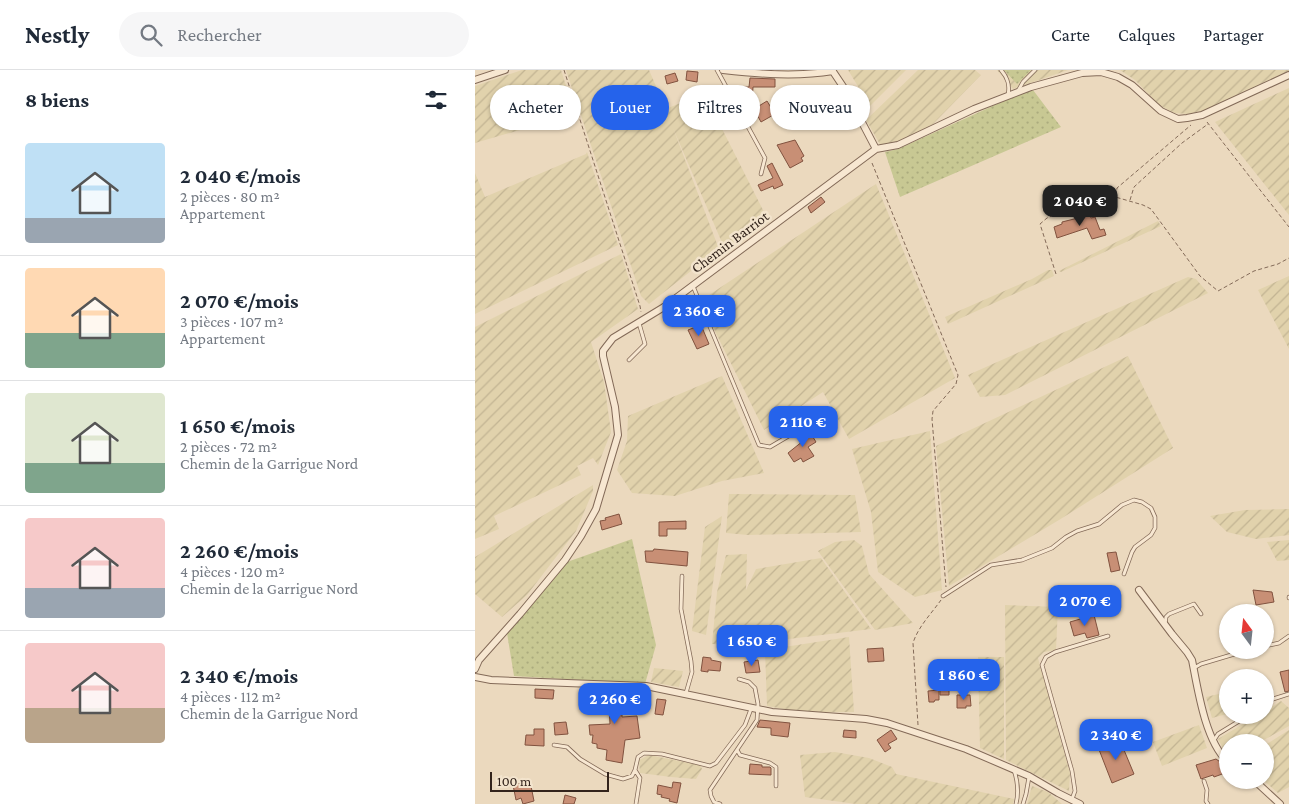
<!DOCTYPE html>
<html lang="fr">
<meta charset="utf-8">
<style>
body{margin:0;font-family:"Crimson Pro",serif;background:#f6f6f7;color:#1f2937;height:100vh;display:flex;flex-direction:column;font-size:19px;white-space:nowrap}
*{box-sizing:border-box;margin:0}
p{font-size:16px;color:#747a83}
.icon{flex:none;width:28px;height:28px;fill:none;stroke:currentColor;stroke-width:2;stroke-linecap:round;stroke-linejoin:round}
.map{position:relative;flex:1;overflow:hidden}
.sheet{display:flex;flex-direction:column;background:#fff;width:475px}
.sheet>*{flex:none}
.hud{position:absolute;left:15px;top:15px;width:475px;height:45px;display:flex;gap:10px}
.needle{width:32px;rotate:345deg}
.fabs{position:absolute;left:744px;top:534px;display:grid;gap:10px}
.fabs a{display:grid;place-items:center;width:55px;height:55px;border-radius:50%;background:#fff;box-shadow:0 1px 4px #0004;font-size:25px}
.scale{position:absolute;left:15px;bottom:12px;width:119px;box-sizing:border-box;padding-left:5px;border:2px solid #33241c;border-top:0;font-size:14px;line-height:18px;white-space:nowrap;color:#33241c;-webkit-text-stroke:4px #f3e4cd;paint-order:stroke}
.price{position:absolute;translate:-50% -42px;padding:0 11px;border-radius:10px;background:#2563eb;color:#fff;font-size:16px;line-height:32px;filter:drop-shadow(0 1px 2px #0008)}
.price::after{content:'';position:absolute;left:50%;top:30px;width:15px;height:11px;margin-left:-8px;background:inherit;clip-path:polygon(0 0,100% 0,50% 100%)}
.price.current{background:#222;color:#fff}
ul{padding:0;list-style:none}
li{display:flex;align-items:center;gap:15px;height:125px;padding:0 25px}
li+li{border-top:1px solid #e0e1e3}
li span{display:grid;place-items:center;flex:none;width:140px;height:100px;border-radius:5px;color:#555}
li>.icon{margin-inline-start:auto}
span .icon{width:60px;height:60px;fill:#fffc;stroke-width:1}
li b{font-size:21px}
h2{display:flex;justify-content:space-between;align-items:center;height:60px;padding:0 25px;font-size:21px}
.chip{padding:0 18px;border-radius:22px;background:#fff;box-shadow:0 1px 4px #0004;font-size:18px;line-height:45px}
.chip.current{background:#2563eb;color:#fff}
header{display:flex;align-items:center;gap:30px;box-sizing:border-box;height:70px;padding:0 25px;background:#fff;border-bottom:1px solid #e0e1e3}
header strong{font-size:24px}
nav{display:flex;gap:28px;margin-inline-start:auto;font-size:18px}
.search{width:350px;height:45px;background:#f6f6f7;display:flex;align-items:center;gap:12px;box-sizing:border-box;padding:0 18px;border-radius:28px;color:#747a83;font-size:19px}
main{display:flex;flex:1;min-height:0}
.map>svg:first-child{display:block}
.farmland{fill:url(#farmland-furrows)}
.grass{fill:url(#grass-dots)}
.building{fill:#c88f75;stroke:#81523f}
.lines{fill:none;stroke-linecap:round;stroke-linejoin:round}
.service-casing{stroke:#836a58;stroke-width:4.5}
.minor-casing{stroke:#836a58;stroke-width:8}
.path{stroke:#836a58;stroke-width:1;stroke-dasharray:4 2.5;stroke-linecap:butt}
.service{stroke:#f7e7d1;stroke-width:3}
.minor{stroke:#f7e7d1;stroke-width:6}
.labels{text-anchor:middle;stroke-width:5;stroke-linejoin:round;paint-order:stroke}
.street-label{font-size:15px;fill:#33241c;stroke:#f3e4cd}
</style>
<header>
<strong>Nestly</strong>
<div class="search"><svg class="icon" aria-label="search" viewBox="0 0 24 24"><circle cx="10" cy="10" r="6"/><path d="M15 15l6 6"/></svg>Rechercher</div>
<nav><a>Carte</a><a>Calques</a><a>Partager</a></nav>
</header>
<main>
<section class="sheet">
<h2>8 biens<svg class="icon" aria-label="filters" viewBox="0 0 24 24"><path d="M4 7h16M4 17h16"/><circle cx="9" cy="7" r="2"/><circle cx="15" cy="17" r="2"/></svg></h2>
<ul>
<li><span style="background:linear-gradient(#bfe0f5 75%,#9aa5b1 0)"><svg class="icon" aria-label="home" viewBox="0 0 24 24"><path d="M3 11l9-7 9 7M6 9v11h12V9"/></svg></span><div><b>2 040 €/mois</b><p>2 pièces · 80 m²</p><p>Appartement</p></div></li>
<li><span style="background:linear-gradient(#ffd9b3 65%,#7fa58c 0)"><svg class="icon" aria-label="home" viewBox="0 0 24 24"><path d="M3 11l9-7 9 7M6 9v11h12V9"/></svg></span><div><b>2 070 €/mois</b><p>3 pièces · 107 m²</p><p>Appartement</p></div></li>
<li><span style="background:linear-gradient(#dfe7d0 70%,#7fa58c 0)"><svg class="icon" aria-label="home" viewBox="0 0 24 24"><path d="M3 11l9-7 9 7M6 9v11h12V9"/></svg></span><div><b>1 650 €/mois</b><p>2 pièces · 72 m²</p><p>Chemin de la Garrigue Nord</p></div></li>
<li><span style="background:linear-gradient(#f6c9c9 70%,#9aa5b1 0)"><svg class="icon" aria-label="home" viewBox="0 0 24 24"><path d="M3 11l9-7 9 7M6 9v11h12V9"/></svg></span><div><b>2 260 €/mois</b><p>4 pièces · 120 m²</p><p>Chemin de la Garrigue Nord</p></div></li>
<li><span style="background:linear-gradient(#f6c9c9 65%,#b9a48a 0)"><svg class="icon" aria-label="home" viewBox="0 0 24 24"><path d="M3 11l9-7 9 7M6 9v11h12V9"/></svg></span><div><b>2 340 €/mois</b><p>4 pièces · 112 m²</p><p>Chemin de la Garrigue Nord</p></div></li>
</ul>
</section>
<div class="map">
<svg width="814" height="734" viewBox="0 0 814 734">
<defs>
<pattern id="farmland-furrows" width="10" height="10" patternUnits="userSpaceOnUse" patternTransform="scale(1.25)"><rect width="10" height="10" fill="#e1d2ac"/><path d="M-1 1l2-2M0 10L10 0M9 11l2-2" fill="none" stroke="#c2b493"/></pattern>
<pattern id="grass-dots" width="8" height="8" patternUnits="userSpaceOnUse" patternTransform="scale(1.25)"><rect width="8" height="8" fill="#c8c893"/><path d="M2 2h.1M6 6h.1" fill="none" stroke="#acac7e" stroke-width="1.8" stroke-linecap="round"/></pattern>
</defs>
<rect width="100%" height="100%" fill="#ebd9be"/>
<!-- farmland -->
<path class="farmland" d="M47 0H86L100 44 0 73V16Z
M91 0H174L191 39 229 23 293 150 251 182 198 58 244 179 174 234 166 226Z
M373 0H431L395 36Z
M443 0H500L506 5 458 54 422 73 406 76 391 50Z
M522 0H593L538 19Z
M645 0H814V1L730 40 714 44 699 43 684 35 660 10Z
M814 18V145L740 52Z
M112 82 143 175 0 244V103L10 127 111 84Z
M401 114 413 143 480 308 374 369 348 322 289 360 225 231Z
M683 151 686 156 586 202 584 201Z
M146 184 163 239 116 272 129 312 136 362 123 395 118 388 102 396 106 405 19 446 24 459 0 469V257Z
M573 200H577L579 206 473 254 470 247 557 209Z
M814 206V279L783 220Z
M713 207 721 209 733 223 530 325 505 327 493 305Z
M653 286 698 378 584 450 474 516 461 376Z
M247 306 289 403 247 411 200 426 157 423 142 400 152 371 153 346Z
M455 361 467 520 440 527 403 502 396 442 377 379Z
M118 415V421L101 461 52 525 27 547 0 524V487Z
M254 424 380 425 386 462 273 465 251 463Z
M814 439V465L781 469 752 462 735 446 770 440Z
M247 446 231 565 217 561 230 457Z
M379 470 387 476 394 504 438 553 400 560 343 481 360 472Z
M814 470V490L802 491 792 472Z
M272 484 271 520 281 499 346 488 396 559 265 575 237 574 242 522 251 485Z
M530 535 583 537 581 580 569 582 563 588 595 703 594 721 531 690Z
M374 567 379 642H327L292 636 290 580Z
M503 587H529V689L505 678Z
M179 598 208 601 204 617 176 612Z
M752 622V644L737 648 731 627Z
M806 631 814 638V656L785 672H752V686L743 669 783 645H790V641Z
M724 655 732 678 687 696 678 672Z
M814 660V717L803 723 788 710H790V675Z
M360 682 394 688 417 697 421 704 539 729 538 734H381L330 727 325 685Z
M174 685 225 695 227 699 221 709 196 707 165 703 164 690Z
M557 716 573 722 587 734H552Z"/>
<!-- grass -->
<path class="grass" d="M529 0H556L542 14Z
M558 20 586 57 425 127 410 82 423 79 542 25Z
M157 469 181 575 170 614 39 606 32 563 92 492Z"/>
<!-- building -->
<path class="building" d="M212 1 223 2 222 12 211 10Z
M200 3 203 11 192 14 190 6Z
M275 8 300 9V17H278L277 32 270 31V28H267L268 17H274Z
M340 17 345 32 311 44 306 29Z
M292 31 300 44 286 52 279 39Z
M320 70 329 86 326 88 328 91 315 98 302 75Z
M297 93 308 115 299 119 298 116 286 121 283 115 298 108 292 96Z
M346 127 350 132 336 143 333 137Z
M615 145 616 148 620 147 625 160 629 159 631 165 617 169 612 158 582 168 579 157 587 154V152Z
M226 255 234 274 222 279 213 260Z
M333 359 341 372 333 377 339 386 328 392 326 388 319 392 313 383 328 371 324 365Z
M144 444 147 454 127 460 125 451 131 450 130 448Z
M211 451V459H192V466H184V452Z
M179 479 213 482 212 496 171 492 170 481H178Z
M641 482 645 500 636 502 632 483Z
M778 520 797 522 799 532 781 535Z
M619 545 624 565 612 568 610 563 599 566 595 552Z
M408 578 409 591 393 592 392 579Z
M228 587 236 588V590L246 592 245 601 233 600V602L226 601Z
M283 590 285 602 271 603 269 592Z
M814 600V621L810 622 805 602Z
M465 616 474 617V625H465Z
M60 619 79 620 78 629 60 628Z
M126 620 151 621 152 623 164 622V630H140L141 644H147V647L162 646 165 668 150 670 147 693 131 690 132 680 122 678V674L117 673 118 665H115L114 655 135 654 134 635 121 636 120 621H126Z
M464 620V630H460L459 632H454L453 621Z
M482 625H495L496 636H491V638H482Z
M182 629 191 630 188 645 180 644Z
M285 650 315 653 313 667 296 665V658L282 657Z
M91 652 93 664 80 665 79 653Z
M59 659H69V676L50 675 51 665H59Z
M369 660 381 661V668L368 667Z
M416 660 422 669 413 674 416 678 410 682 402 670Z
M644 668 659 704 637 713 623 677Z
M741 689 751 696 752 701H749L750 703 739 707 738 705 726 709 721 695Z
M275 694 287 695V697H295L296 698V705L274 704Z
M55 711 59 731 48 734 46 728 41 730 38 715Z
M198 712 206 713 202 733 194 731 195 729 186 727 187 725 182 724 183 715 197 718Z
M90 725 101 728 99 734H88Z"/>
<g class="lines">
<defs>
<path id="service" d="M242 0 290 88 286 104
M526 0C533 8 535 15 533 25
M543 21 548 12 560 0
M218 216 284 375 295 377 317 364
M154 290 170 274 164 253
M207 506 206 539 216 591 217 602 211 623
M468 526 516 495 547 490 577 478 591 467 602 461 624 454 647 435 659 430 667 432 676 438 680 447V458L676 465 660 477 657 482 649 504
M814 527V528
M690 554 691 547 694 544 719 534 726 544
M790 576 804 573 814 566
M719 598 726 594 773 580
M790 635 798 629 814 624
M739 670 743 664 774 645
M79 675 92 677 105 689 130 704 148 709 157 706 160 700 163 687 169 683 187 684 235 696 241 693 270 655 276 639
M262 680 265 685 295 693 301 697V716
M160 700 165 708 161 734
M539 700C543 712 544 722 541 734
M729 711 732 720 731 731 733 734
M597 729 600 721 597 701 567 595 571 587 580 582 633 566
M245 734 239 732 236 726 235 720 282 650 283 634 280 618 274 612 264 609
M548 734 551 724 554 707"/>
<path id="minor" d="M248 0C284 4 322 7 358 1
M357 0 369 18 401 79
M0 10 30 0
M664 520 697 564 712 582 717 590C723 620 730 670 752 691
M0 599 4 590 45 544 90 490 106 466 121 439 143 365 140 337 128 286V281L131 277 138 268 189 237 401 79 423 75 499 39 556 17 607 3 626 2 643 7 657 15 686 41 703 49 712 48 727 45 814 5
M0 607 16 610 171 616 297 642 391 649 412 653 491 679 554 706 583 723 605 734
M779 710 805 734"/>
</defs>
<!-- service casing -->
<use href="#service" class="service-casing"/>
<!-- minor casing -->
<use href="#minor" class="minor-casing"/>
<!-- path -->
<path class="path" d="M89 0 165 236 166 242
M732 52 814 157
M397 93 483 305 481 314 458 341 457 349 471 517
M641 126 642 118 716 55
M655 130 659 117 707 73 733 54
M581 204 565 154 572 148 630 124 668 135 676 139 725 206 743 221 779 201 803 194 814 188
M443 655 438 573C443 557 456 544 466 530"/>
<!-- service -->
<use href="#service" class="service"/>
<!-- minor -->
<use href="#minor" class="minor"/>
</g>
<g class="labels">
<!-- street labels -->
<g class="street-label">
<text transform="translate(255 172) rotate(-37)" y="5">Chemin Barriot</text>
</g>
</g>
</svg>
<div class="fabs">
<a><svg class="needle" viewBox="-14 -14 28 28"><path d="M0-13l5 13h-10z" fill="#e53935"/><path d="M0 13l5-13h-10z" fill="#747a83"/></svg></a>
<a>+</a>
<a>−</a>
</div>
<div class="scale">100 m</div>
<b class="price current" style="left:605px;top:157px">2 040 €</b>
<b class="price" style="left:224px;top:267px">2 360 €</b>
<b class="price" style="left:328px;top:378px">2 110 €</b>
<b class="price" style="left:610px;top:557px">2 070 €</b>
<b class="price" style="left:277px;top:597px">1 650 €</b>
<b class="price" style="left:489px;top:631px">1 860 €</b>
<b class="price" style="left:140px;top:655px">2 260 €</b>
<b class="price" style="left:641px;top:691px">2 340 €</b>
<div class="hud">
<a class="chip">Acheter</a>
<a class="chip current">Louer</a>
<a class="chip">Filtres</a>
<a class="chip">Nouveau</a>
</div>
</div>
</main>
